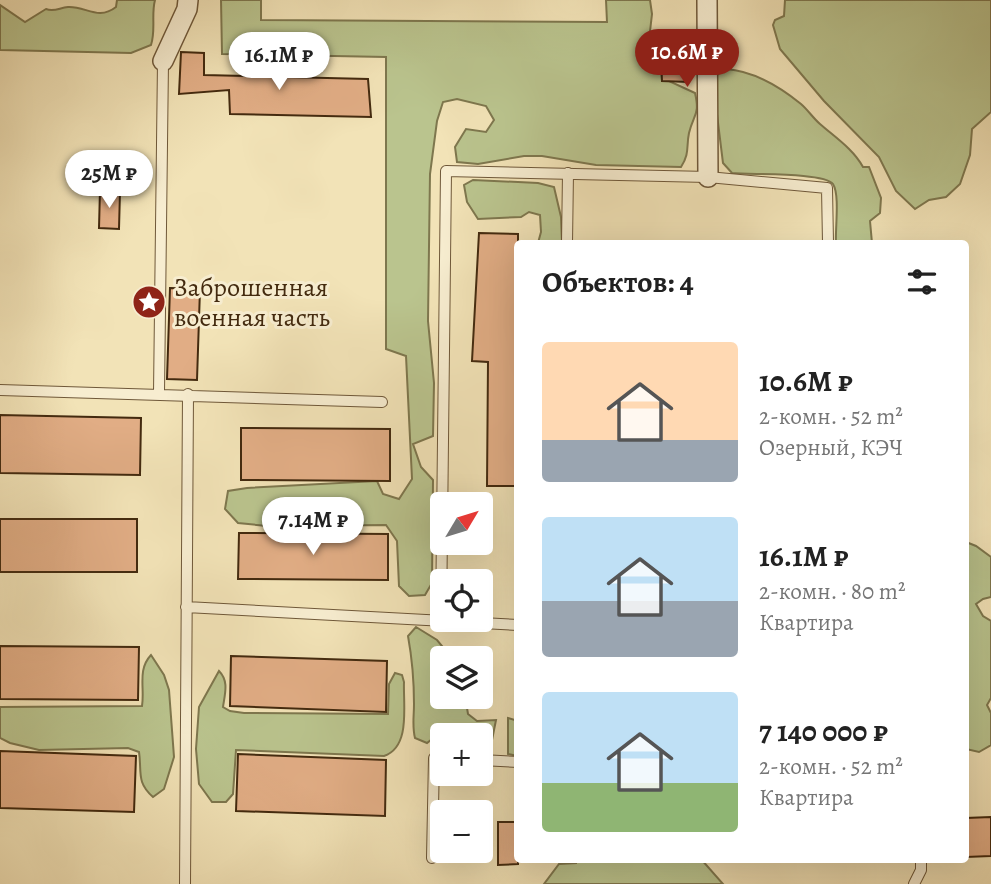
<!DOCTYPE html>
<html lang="ru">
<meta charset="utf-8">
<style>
body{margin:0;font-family:Alegreya,serif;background:#f6f6f6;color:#222;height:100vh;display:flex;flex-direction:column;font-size:26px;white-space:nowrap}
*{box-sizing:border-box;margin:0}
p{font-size:23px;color:#767676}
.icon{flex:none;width:38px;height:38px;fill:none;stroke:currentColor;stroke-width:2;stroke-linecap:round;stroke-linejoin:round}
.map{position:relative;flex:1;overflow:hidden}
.details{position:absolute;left:514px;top:240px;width:455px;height:623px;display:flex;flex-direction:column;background:#fff;border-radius:7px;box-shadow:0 7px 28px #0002}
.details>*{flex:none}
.needle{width:46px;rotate:52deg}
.controls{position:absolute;left:430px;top:492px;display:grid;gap:14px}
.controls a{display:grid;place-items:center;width:63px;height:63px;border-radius:7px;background:#fff;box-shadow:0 7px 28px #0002;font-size:35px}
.price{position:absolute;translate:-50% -60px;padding:0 16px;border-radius:24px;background:#fff;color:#222;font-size:23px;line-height:46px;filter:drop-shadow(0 2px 4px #0008)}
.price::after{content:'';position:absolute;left:50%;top:42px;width:21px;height:16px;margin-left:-10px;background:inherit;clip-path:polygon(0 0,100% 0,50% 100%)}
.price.selected{background:#8f2418;color:#fff}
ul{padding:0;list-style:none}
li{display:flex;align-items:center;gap:21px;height:175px;padding:0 28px}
li span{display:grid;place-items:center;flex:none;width:196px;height:140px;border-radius:7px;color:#555}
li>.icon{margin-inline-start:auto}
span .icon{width:84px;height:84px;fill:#fffc;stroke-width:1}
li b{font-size:30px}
h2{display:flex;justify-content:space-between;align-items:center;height:84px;padding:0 28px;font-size:30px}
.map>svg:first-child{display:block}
.green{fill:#bac48e;stroke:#7e774e;stroke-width:2}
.building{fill:#e1ad85;stroke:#432a0f;stroke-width:2}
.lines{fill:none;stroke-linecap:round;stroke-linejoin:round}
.service-casing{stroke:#6f5839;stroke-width:12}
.minor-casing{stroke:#6f5839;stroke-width:22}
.service{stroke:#f7edd0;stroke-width:10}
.minor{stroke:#f7edd0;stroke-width:19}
.labels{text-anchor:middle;stroke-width:6;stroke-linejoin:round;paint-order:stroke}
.poi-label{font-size:26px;fill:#432a0f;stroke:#f7edd0;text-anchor:start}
</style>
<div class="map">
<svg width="991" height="884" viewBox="0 0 991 884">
<rect width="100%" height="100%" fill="#f2e3b7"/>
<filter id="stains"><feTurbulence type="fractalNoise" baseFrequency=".00286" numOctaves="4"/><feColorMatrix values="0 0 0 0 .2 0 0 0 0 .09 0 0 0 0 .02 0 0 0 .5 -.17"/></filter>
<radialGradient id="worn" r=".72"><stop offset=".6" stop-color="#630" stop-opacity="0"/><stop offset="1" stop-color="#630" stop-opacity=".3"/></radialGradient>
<!-- green -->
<path class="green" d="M117 0H155C151 15 156 30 151 45L131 53 0 50V5L25 22 46 9C54 12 59 8 68 7 86 6 98 21 116 7Z
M221 0H261V20L607 22 606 0H650L652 14 649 40 653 59H661L662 81H669L695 93C700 115 694 113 689 133 686 147 690 153 681 167L596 165 542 156H524L478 164 457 162 455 147 466 129 486 132 494 120 486 106 457 99 443 102 437 121 430 174 428 321 434 383 433 436 413 444 421 467 433 480 432 583 425 595 409 596 399 586 397 541 386 525 267 526 238 523 225 509 228 491 247 488 377 481 383 494 399 499 412 479 406 356 386 349V57L222 54Z
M785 0H991V112L972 129 970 155 960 184 946 197 929 200 915 209 896 191 879 157 824 101 780 49 773 25 775 20 784 16Z
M726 69C754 71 780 87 801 104 808 110 813 118 820 124 836 138 853 149 863 167H869L881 198 880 213 870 221 872 243H836C835 229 840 195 833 184 824 172 751 175 732 173L723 163 714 90 717 75Z
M473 180 538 183 554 187 561 217 562 243H538L541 232 540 215 529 212 521 217 478 219 467 202 464 185Z
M966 542 976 546 991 557V597L983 599 976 604 983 616 991 621V698L987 705 991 713V745L979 752 966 749Z
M416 627 437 640 446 651 463 649 473 654 484 655 488 663 487 671 481 675V658H443V696L473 697 474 703 467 708 468 714 477 721 496 720 489 755 481 758V735H443V737L437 735 427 743 415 738C412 726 414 717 414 704 414 682 412 658 408 636Z
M151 655 164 675 169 690 174 757 164 789 153 797C136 782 142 772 139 752L128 748 39 750 10 743 0 738V707L142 706C145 688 137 670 151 655Z
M219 671C229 681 225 693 223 707L230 711 244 713 388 714 389 684 395 673 402 675 404 682C403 705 411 747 384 756L236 750 233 794 226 802H212L199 784 196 749 199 707Z
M508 718 518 721V756L508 754Z
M576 859H701L723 884H544L559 864 576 863Z"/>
<!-- building -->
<path class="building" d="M181 52 204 53V75L368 79 371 117 230 114 229 90 179 94Z
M661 59H688L689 82 662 81Z
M100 190 120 191 119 229 99 228Z
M479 233 518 234V486H487L488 362 472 361Z
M170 288 200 289 197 380 167 379Z
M0 415 141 418 140 475 0 473Z
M241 428 390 429V481L241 480Z
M0 519H137V572H0Z
M239 533 388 534V580L238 579Z
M0 646 139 647 138 700 0 699Z
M231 656 387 661 386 712 230 706Z
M0 751 136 756 134 812 0 808Z
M238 754 386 760 385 816 236 811Z
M991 817V856L966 857V818Z
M498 822H518V864L498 865Z"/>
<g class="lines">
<defs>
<path id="service" d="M567 243 568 173
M0 390 382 402
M159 393 163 61
M186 607 518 625
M441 620 446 171 708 177 827 188 828 243
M481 760 518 762
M432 858 434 758 443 759
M185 884 188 394
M914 884 921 870V859"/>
<path id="minor" d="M707 0 708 177
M163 61 187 9 188 0"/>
</defs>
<!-- service casing -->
<use href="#service" class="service-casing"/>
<!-- minor casing -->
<use href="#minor" class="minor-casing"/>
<!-- service -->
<use href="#service" class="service"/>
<!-- minor -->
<use href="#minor" class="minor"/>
</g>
<!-- icons -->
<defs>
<symbol id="sight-disc" viewBox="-11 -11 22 22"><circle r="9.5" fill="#8f2418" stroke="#f7edd0"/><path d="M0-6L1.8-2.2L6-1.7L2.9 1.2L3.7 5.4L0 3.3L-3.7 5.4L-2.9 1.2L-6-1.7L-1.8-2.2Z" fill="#fff"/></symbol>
</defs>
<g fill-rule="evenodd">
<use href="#sight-disc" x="130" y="283" width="38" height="38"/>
</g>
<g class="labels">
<!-- poi labels -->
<g class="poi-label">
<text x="174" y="296">Заброшенная<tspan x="174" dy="30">военная часть</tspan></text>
</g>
</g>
<rect width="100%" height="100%" filter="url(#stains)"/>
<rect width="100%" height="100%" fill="url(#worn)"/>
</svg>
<div class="controls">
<a><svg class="needle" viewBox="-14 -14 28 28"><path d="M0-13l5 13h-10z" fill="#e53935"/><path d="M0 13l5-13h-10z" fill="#767676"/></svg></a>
<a><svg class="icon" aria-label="locate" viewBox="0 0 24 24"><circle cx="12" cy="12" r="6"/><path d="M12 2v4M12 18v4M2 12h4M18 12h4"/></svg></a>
<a><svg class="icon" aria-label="layers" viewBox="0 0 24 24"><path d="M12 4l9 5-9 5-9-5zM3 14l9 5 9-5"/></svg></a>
<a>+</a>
<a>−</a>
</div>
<b class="price selected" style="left:687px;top:89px">10.6M ₽</b>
<b class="price" style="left:279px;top:92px">16.1M ₽</b>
<b class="price" style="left:109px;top:210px">25M ₽</b>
<b class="price" style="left:313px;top:557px">7.14M ₽</b>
<section class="details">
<h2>Объектов: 4<svg class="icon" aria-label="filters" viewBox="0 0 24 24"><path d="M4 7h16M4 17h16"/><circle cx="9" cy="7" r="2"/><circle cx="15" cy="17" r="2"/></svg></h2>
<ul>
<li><span style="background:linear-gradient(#ffd9b3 70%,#9aa5b1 0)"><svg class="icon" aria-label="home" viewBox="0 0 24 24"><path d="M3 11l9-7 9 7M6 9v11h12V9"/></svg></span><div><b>10.6M ₽</b><p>2-комн. · 52 m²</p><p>Озерный, КЭЧ</p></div></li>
<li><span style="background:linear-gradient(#bfe0f5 60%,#9aa5b1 0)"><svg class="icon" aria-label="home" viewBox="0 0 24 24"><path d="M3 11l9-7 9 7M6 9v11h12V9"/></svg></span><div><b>16.1M ₽</b><p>2-комн. · 80 m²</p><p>Квартира</p></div></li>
<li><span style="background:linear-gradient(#bfe0f5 65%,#8fb573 0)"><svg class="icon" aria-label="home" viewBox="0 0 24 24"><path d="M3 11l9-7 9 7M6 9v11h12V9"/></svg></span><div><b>7 140 000 ₽</b><p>2-комн. · 52 m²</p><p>Квартира</p></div></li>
</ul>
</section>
</div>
